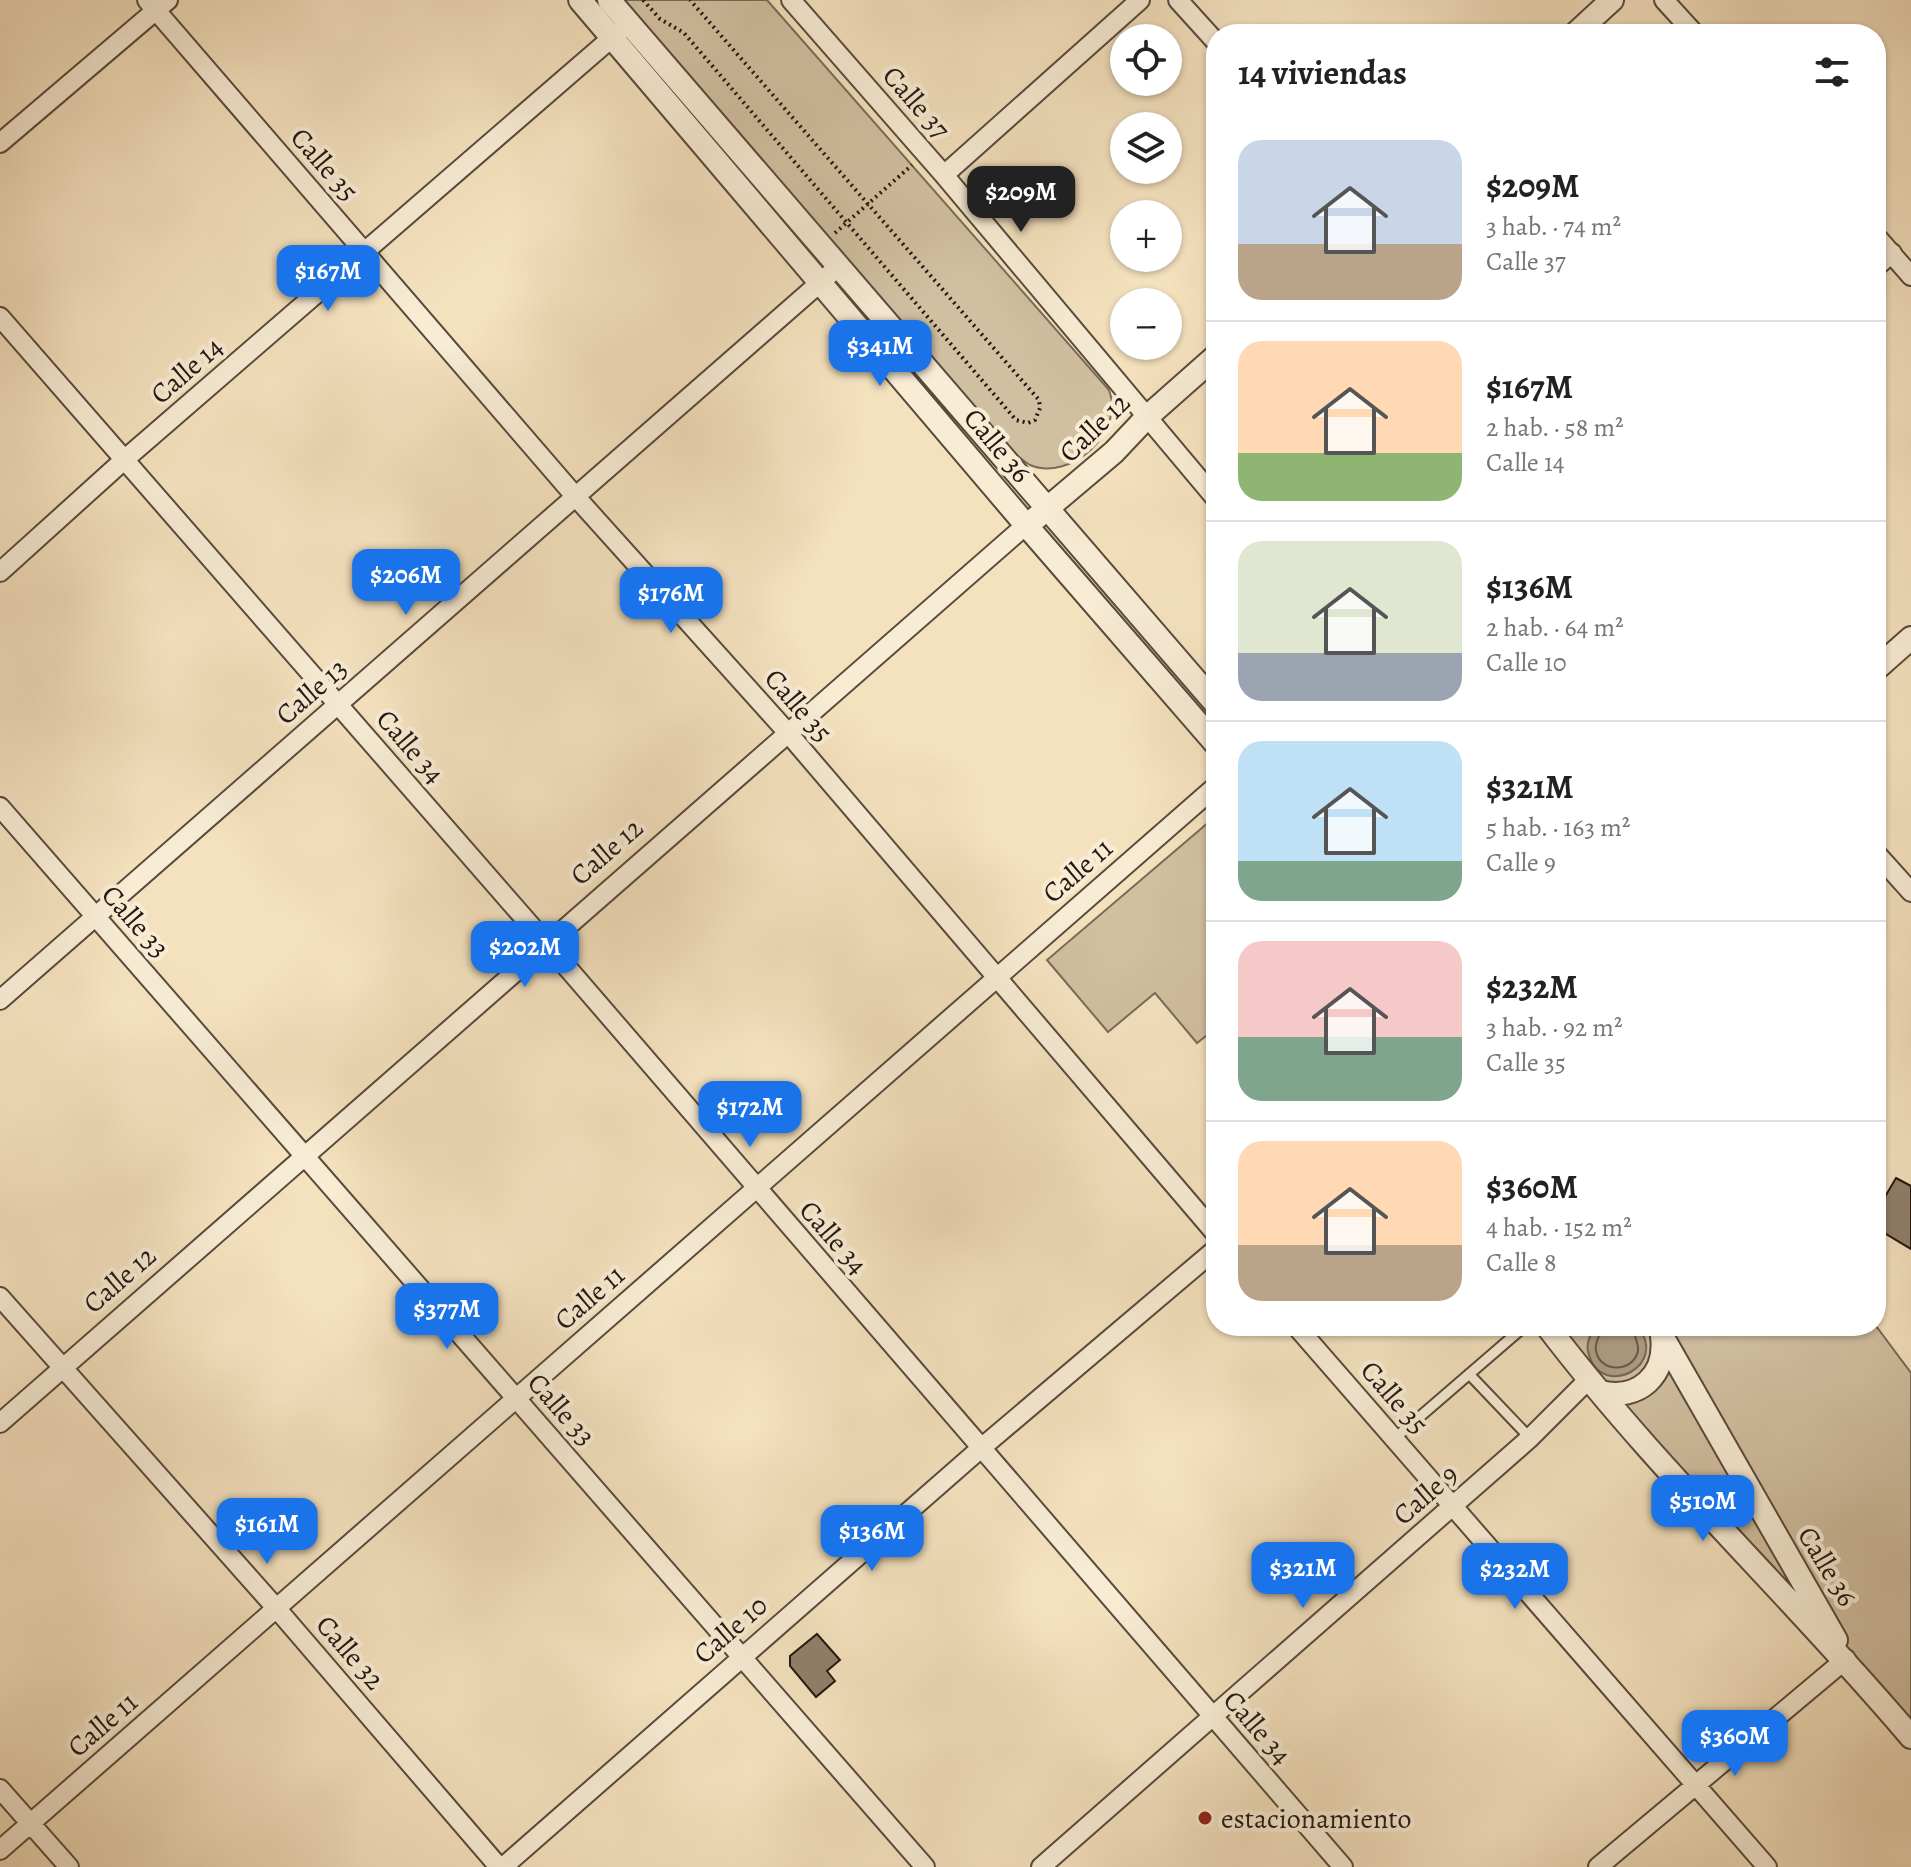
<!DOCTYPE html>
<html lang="es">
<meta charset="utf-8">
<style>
body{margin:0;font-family:Alegreya,serif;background:#f6f6f6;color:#222;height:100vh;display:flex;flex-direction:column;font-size:30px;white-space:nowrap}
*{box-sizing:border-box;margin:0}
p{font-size:26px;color:#767676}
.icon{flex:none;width:44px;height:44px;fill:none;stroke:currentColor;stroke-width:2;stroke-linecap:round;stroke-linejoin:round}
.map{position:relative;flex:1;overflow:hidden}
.drawer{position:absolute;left:1206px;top:24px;width:680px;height:1312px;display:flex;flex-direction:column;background:#fff;border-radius:32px;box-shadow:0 2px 6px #0004}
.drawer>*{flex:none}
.fabs{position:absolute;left:1110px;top:24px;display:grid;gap:16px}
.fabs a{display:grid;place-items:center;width:72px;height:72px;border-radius:50%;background:#fff;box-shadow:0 2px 6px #0004;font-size:40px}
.price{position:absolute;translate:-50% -68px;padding:0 18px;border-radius:16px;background:#1a73e8;color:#fff;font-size:26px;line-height:52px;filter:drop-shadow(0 2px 4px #0008)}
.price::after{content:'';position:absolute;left:50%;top:48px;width:24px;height:18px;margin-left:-12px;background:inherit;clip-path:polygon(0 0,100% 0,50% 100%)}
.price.current{background:#222;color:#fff}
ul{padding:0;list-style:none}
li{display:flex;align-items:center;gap:24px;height:200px;padding:0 32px}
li+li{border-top:2px solid #e0e0e0}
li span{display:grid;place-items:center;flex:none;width:224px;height:160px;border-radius:24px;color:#555}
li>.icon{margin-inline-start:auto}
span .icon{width:96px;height:96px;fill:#fffc;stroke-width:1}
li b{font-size:34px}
h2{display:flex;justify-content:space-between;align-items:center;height:96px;padding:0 32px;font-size:34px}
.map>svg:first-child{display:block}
.green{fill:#d1bfa1;stroke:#7a6b59;stroke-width:2}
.water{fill:#ad9c83;stroke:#766755;stroke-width:2}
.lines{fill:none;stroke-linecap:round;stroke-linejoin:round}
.shore{stroke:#685a4a;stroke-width:2}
.building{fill:#90806b;stroke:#241711;stroke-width:2}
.service-casing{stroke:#584a3c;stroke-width:13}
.minor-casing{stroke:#584a3c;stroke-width:22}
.tertiary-casing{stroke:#584a3c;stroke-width:26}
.path{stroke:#241711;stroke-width:4;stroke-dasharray:2 4;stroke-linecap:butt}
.service{stroke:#f8ecd5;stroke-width:9}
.minor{stroke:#f8ecd5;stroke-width:18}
.tertiary{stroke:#f8ecd5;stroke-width:22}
.poi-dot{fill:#8f2418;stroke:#f8ecd5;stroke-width:3}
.labels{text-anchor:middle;stroke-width:8;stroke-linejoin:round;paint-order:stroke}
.street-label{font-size:28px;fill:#241711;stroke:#f8ecd5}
.poi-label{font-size:28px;fill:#241711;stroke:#f8ecd5;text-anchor:start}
</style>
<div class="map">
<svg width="1911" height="1867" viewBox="0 0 1911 1867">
<rect width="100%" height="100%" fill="#f4e1be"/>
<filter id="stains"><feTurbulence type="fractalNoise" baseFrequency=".0025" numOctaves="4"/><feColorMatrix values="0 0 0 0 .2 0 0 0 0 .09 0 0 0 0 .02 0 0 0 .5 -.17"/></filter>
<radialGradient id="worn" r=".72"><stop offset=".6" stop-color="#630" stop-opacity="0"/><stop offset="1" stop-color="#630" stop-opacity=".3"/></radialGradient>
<!-- green -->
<path class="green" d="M623 0H767L1109 390C1126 433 1069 482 1030 465 1023 461 1016 454 1010 449Z
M1216 816V1028L1197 1043 1155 993 1108 1032 1047 960Z
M1547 1326H1876L1911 1373V1737Z"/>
<!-- water -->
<path class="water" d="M1597 1326H1637C1671 1365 1602 1400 1589 1355 1585 1344 1590 1334 1597 1326Z"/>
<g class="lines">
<!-- shore -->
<path class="shore" d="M1602 1326C1601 1335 1594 1342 1596 1351 1600 1373 1633 1373 1638 1351 1639 1342 1633 1335 1632 1326"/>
</g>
<!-- building -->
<path class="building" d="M1896 1178 1911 1186V1249L1876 1228V1212Z
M817 1634 840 1660 827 1671 835 1681 816 1697 790 1666V1656Z"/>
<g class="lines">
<defs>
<path id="service" d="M1469 1374 1530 1438
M1394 1439 1525 1326"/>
<path id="minor" d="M147 0 575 496 788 733 1216 1234
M791 0 944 175 1216 499
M1178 0 1216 42
M1664 0 1695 34
M0 143 168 0
M944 175 1140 0
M1876 236 1911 276
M1876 267 1892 253
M0 317 546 943 1343 1867
M0 572 124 460 622 29
M0 807 925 1867
M1876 853 1911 892
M0 1000 839 266
M0 1297 277 1609 499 1867
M1296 1326 1767 1867
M0 1423 1026 525
M0 1789 69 1867
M0 1850 1216 786
M503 1867 980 1449 1216 1249
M1041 1867 1530 1438 1589 1379
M1598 1867 1846 1659"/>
<path id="tertiary" d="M580 0 1026 525 1216 744
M609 0 1216 704
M1575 34 1612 0
M1036 518 1114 452 1147 417 1216 356
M1876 669 1911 638
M1547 1326C1658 1472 1793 1597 1911 1737
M1662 1336 1836 1640
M1600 1392C1639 1401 1667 1375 1662 1336"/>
</defs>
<!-- service casing -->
<use href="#service" class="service-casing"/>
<!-- minor casing -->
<use href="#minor" class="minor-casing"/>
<!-- tertiary casing -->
<use href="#tertiary" class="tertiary-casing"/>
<!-- path -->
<path class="path" d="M643 0 660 19 684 33 1016 420 1028 423 1035 420 1040 408 1039 400 690 0
M835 233 912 165"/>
<!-- service -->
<use href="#service" class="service"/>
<!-- minor -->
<use href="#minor" class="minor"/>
<!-- tertiary -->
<use href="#tertiary" class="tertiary"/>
</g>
<!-- markers -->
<circle class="poi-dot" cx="1205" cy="1818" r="8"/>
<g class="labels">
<!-- street labels -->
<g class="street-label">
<text transform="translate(917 102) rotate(49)" y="10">Calle 37</text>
<text transform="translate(325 164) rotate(49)" y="10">Calle 35</text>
<text transform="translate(186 370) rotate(-41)" y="10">Calle 14</text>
<text transform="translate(1094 427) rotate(-44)" y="10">Calle 12</text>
<text transform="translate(998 445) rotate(50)" y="10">Calle 36</text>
<text transform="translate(311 691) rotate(-41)" y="10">Calle 13</text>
<text transform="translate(799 705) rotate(49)" y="10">Calle 35</text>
<text transform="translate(411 746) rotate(49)" y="10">Calle 34</text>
<text transform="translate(606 851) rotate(-41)" y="10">Calle 12</text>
<text transform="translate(1077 870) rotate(-41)" y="10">Calle 11</text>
<text transform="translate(136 921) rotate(49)" y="10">Calle 33</text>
<text transform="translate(834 1237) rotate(49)" y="10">Calle 34</text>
<text transform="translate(119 1279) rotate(-41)" y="10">Calle 12</text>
<text transform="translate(589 1297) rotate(-41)" y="10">Calle 11</text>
<text transform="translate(1395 1397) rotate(49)" y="10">Calle 35</text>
<text transform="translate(562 1409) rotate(49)" y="10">Calle 33</text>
<text transform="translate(1425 1494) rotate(-41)" y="10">Calle 9</text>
<text transform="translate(1828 1566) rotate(59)" y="10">Calle 36</text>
<text transform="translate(730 1629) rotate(-41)" y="10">Calle 10</text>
<text transform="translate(351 1652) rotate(49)" y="10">Calle 32</text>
<text transform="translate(102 1724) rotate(-41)" y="10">Calle 11</text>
<text transform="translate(1258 1727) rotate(49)" y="10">Calle 34</text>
</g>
<!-- poi labels -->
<g class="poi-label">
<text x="1221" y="1828">estacionamiento</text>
</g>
</g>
<rect width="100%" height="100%" filter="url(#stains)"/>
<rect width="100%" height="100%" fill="url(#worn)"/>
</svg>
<div class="fabs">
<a><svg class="icon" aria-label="locate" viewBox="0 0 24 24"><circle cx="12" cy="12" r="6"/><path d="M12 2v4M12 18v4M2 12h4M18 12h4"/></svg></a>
<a><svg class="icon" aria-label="layers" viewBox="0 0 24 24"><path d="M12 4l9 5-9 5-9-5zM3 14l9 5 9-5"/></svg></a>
<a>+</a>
<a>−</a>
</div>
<b class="price current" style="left:1021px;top:234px">$209M</b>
<b class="price" style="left:328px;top:313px">$167M</b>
<b class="price" style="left:880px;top:388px">$341M</b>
<b class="price" style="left:406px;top:617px">$206M</b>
<b class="price" style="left:671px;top:635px">$176M</b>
<b class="price" style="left:525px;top:989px">$202M</b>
<b class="price" style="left:750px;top:1149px">$172M</b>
<b class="price" style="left:447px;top:1351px">$377M</b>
<b class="price" style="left:1703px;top:1543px">$510M</b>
<b class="price" style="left:267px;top:1566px">$161M</b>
<b class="price" style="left:872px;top:1573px">$136M</b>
<b class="price" style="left:1303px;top:1610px">$321M</b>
<b class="price" style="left:1515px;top:1611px">$232M</b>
<b class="price" style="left:1735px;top:1778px">$360M</b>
<section class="drawer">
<h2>14 viviendas<svg class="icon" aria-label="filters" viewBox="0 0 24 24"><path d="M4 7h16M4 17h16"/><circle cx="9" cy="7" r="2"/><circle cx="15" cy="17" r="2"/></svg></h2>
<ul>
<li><span style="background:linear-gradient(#c9d6e8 65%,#b9a48a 0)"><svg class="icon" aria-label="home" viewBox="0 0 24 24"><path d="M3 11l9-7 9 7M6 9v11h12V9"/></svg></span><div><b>$209M</b><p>3 hab. · 74 m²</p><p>Calle 37</p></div></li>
<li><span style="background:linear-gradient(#ffd9b3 70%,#8fb573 0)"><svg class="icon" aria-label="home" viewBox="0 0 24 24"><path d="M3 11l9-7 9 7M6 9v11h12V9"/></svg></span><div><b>$167M</b><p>2 hab. · 58 m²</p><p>Calle 14</p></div></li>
<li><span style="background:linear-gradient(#dfe7d0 70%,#9aa5b1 0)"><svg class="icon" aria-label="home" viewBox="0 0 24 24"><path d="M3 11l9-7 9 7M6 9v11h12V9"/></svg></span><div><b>$136M</b><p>2 hab. · 64 m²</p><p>Calle 10</p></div></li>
<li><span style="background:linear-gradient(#bfe0f5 75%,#7fa58c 0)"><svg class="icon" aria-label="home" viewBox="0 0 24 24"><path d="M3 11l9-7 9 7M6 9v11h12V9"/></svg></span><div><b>$321M</b><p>5 hab. · 163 m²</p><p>Calle 9</p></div></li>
<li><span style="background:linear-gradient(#f6c9c9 60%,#7fa58c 0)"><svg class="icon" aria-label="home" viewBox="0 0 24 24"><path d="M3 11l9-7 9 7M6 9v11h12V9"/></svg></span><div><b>$232M</b><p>3 hab. · 92 m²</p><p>Calle 35</p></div></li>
<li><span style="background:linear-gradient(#ffd9b3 65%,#b9a48a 0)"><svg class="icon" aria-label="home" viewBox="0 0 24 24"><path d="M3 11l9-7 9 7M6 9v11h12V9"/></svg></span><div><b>$360M</b><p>4 hab. · 152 m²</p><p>Calle 8</p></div></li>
</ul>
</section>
</div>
